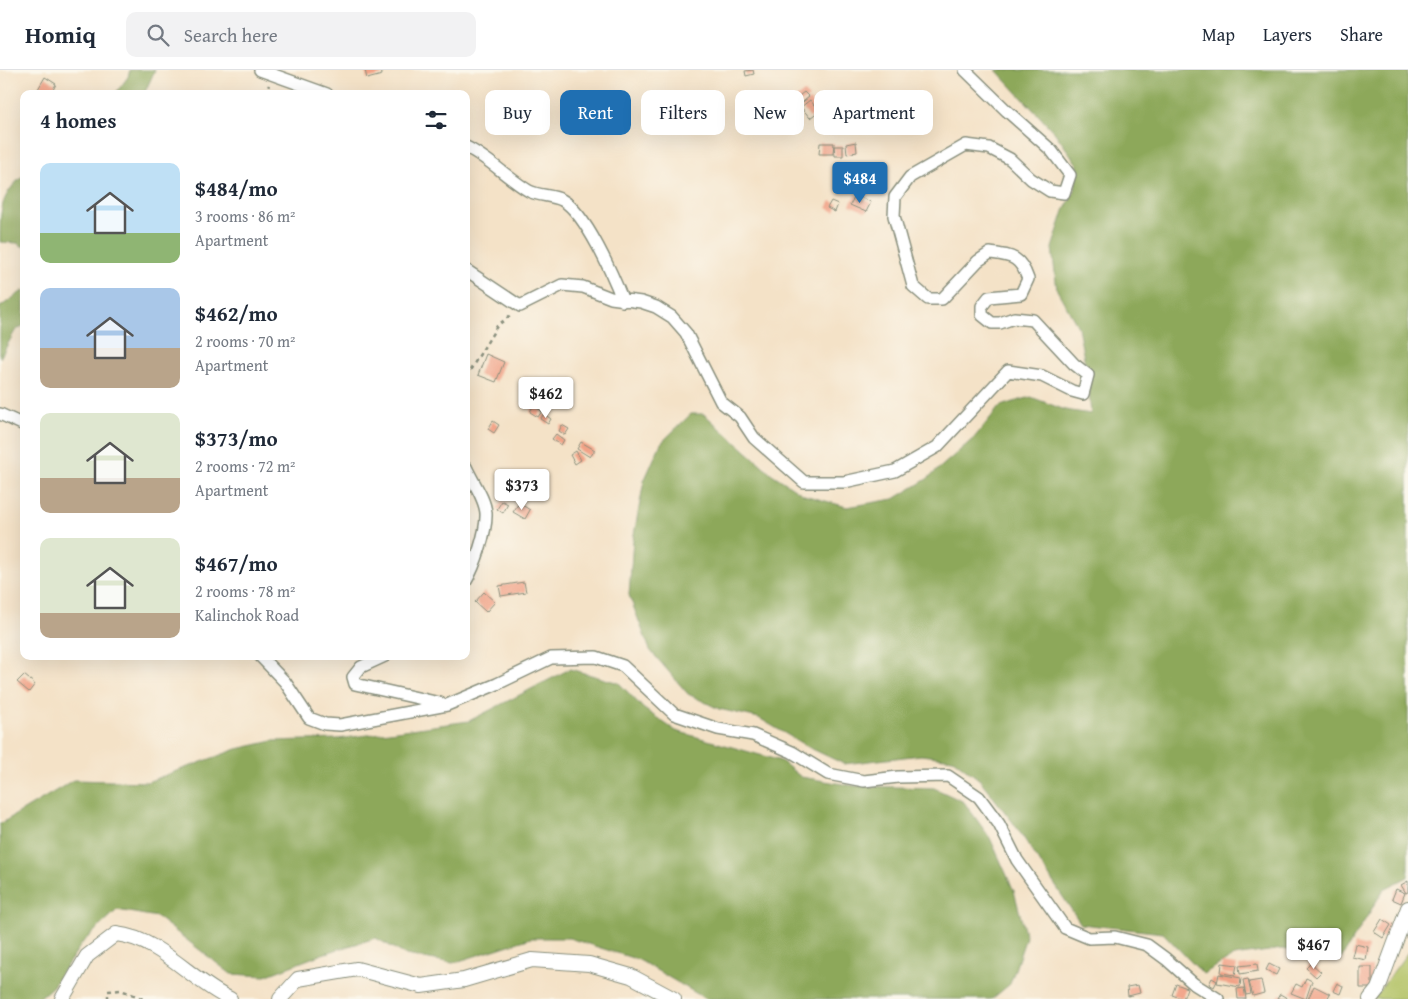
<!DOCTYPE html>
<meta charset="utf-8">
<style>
body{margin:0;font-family:"Gentium Book Plus",serif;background:#f2f2f3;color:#1f2937;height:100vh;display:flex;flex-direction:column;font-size:19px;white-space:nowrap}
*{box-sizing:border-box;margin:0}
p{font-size:16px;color:#747a83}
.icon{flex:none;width:28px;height:28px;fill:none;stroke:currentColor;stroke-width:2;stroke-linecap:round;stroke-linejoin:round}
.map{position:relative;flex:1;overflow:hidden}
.drawer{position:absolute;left:20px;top:20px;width:450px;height:570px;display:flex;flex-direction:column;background:#fff;border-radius:10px;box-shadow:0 5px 20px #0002}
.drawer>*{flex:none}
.guide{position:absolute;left:485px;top:20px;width:475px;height:45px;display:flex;gap:10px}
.price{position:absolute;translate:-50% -42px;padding:0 11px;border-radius:5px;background:#fff;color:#222;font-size:16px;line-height:32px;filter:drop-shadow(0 1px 2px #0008)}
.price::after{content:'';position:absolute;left:50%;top:30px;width:15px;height:11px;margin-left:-8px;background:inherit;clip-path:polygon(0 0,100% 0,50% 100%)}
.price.current{background:#1f6fb2;color:#fff}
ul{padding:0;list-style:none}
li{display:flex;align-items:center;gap:15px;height:125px;padding:0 20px}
li span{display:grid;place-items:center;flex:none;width:140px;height:100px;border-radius:10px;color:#555}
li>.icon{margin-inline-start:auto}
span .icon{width:60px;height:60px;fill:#fffc;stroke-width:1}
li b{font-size:21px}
h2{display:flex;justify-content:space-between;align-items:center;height:60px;padding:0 20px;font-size:21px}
.chip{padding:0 18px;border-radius:10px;background:#fff;box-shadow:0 5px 20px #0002;font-size:18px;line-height:45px}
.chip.current{background:#1f6fb2;color:#fff}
header{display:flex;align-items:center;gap:30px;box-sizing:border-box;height:70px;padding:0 25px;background:#fff;border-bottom:1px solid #e0e1e3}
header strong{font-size:24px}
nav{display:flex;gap:28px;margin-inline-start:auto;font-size:18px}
.search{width:350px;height:45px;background:#f2f2f3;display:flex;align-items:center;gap:12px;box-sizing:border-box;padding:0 18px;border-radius:10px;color:#747a83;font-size:19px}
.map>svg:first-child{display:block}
.green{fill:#b2c265;stroke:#68804c}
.forest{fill:#8da85a;stroke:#567247}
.building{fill:#f1a286}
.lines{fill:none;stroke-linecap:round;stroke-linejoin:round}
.minor-casing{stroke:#8a907e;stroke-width:14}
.tertiary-casing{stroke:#8a907e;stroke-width:16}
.path{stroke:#8a907e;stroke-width:2.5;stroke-dasharray:4 4;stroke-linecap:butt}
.minor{stroke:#fff;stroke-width:11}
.tertiary{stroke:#fff;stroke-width:14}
</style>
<header>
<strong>Homiq</strong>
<div class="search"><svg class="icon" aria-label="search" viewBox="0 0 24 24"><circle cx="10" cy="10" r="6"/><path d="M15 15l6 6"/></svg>Search here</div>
<nav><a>Map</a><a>Layers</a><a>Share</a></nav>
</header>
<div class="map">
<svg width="1408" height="929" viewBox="0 0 1408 929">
<rect width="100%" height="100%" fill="#fbf7ec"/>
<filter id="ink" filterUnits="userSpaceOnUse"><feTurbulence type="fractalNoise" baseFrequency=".02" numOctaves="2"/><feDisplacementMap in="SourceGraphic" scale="10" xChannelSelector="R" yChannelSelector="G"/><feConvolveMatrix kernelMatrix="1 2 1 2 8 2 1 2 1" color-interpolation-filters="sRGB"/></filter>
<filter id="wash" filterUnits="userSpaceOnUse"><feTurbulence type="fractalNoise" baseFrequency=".0096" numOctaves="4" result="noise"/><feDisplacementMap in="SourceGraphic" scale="20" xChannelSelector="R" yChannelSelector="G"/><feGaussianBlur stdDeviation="1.12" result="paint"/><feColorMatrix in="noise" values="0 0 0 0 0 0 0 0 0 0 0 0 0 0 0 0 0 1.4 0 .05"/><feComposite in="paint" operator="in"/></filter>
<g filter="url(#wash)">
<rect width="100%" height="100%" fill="#f4e2c7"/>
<!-- green -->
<path class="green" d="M1408 882V929H1373Z"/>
<!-- forest -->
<path class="forest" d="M130 0H155L144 24H115L128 7Z
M996 0H1408V807L1384 819 1341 889 1282 879 1234 886 1203 904 1163 863 1081 854 1015 755 980 710 953 689 921 685 844 694 808 677 759 648 719 639 688 624 650 580 629 525 633 470 644 411 661 373 691 344H704L772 404 804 425 847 437 894 429 927 409 974 368 1000 336 1031 327 1065 340 1091 344 1088 309 1078 257 1057 220 1052 178 1064 141 1075 120 1077 94 1055 63Z
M24 105V177L17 173 0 172C0 140 0 125 24 105Z
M24 220V255L15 261 0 288V237Z
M570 599 619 613 644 639 676 661 781 691 801 707 855 716 934 718 964 732 990 768 1014 821 1026 867 1010 914 992 929H706L639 890 569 868H531L453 893 406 885 376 868 322 884 265 906 231 904 157 847 117 840 83 872 52 917 38 929H0V754L74 710 147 712 237 679 273 671 338 669 469 651Z"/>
<g id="blocks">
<!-- building -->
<path class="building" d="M365 0H381L382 5 367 9Z
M753 0 754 4 746 6 745 1Z
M45 7 56 14 51 24 38 19Z
M804 22 809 27 799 35 795 29Z
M810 30 819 41 810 48 801 37Z
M858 45 867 47 865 57 855 55Z
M856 72 857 82 847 84 846 74Z
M820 73H834L833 84H819Z
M834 76H843V86H835Z
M855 125 871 132 866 142 850 135Z
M831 131 838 134 835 142 827 138Z
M486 284 504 292 496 312 478 305Z
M533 336 542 341 538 347 530 342Z
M544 344 551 349 548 354 540 349Z
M493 351 499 355 494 363 488 359Z
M562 355 569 359 565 365 559 361Z
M556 364 564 370 561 375 552 369Z
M581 372 595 380 590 387 577 379Z
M576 381 581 390 575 394 570 385Z
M502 431 508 434 503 443 497 439Z
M519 433 530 440 525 449 513 442Z
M524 512 526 522 501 526 499 516Z
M484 522 495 532 486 542 475 532Z
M24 605 35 614 29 622 17 612Z
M1408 811V822L1406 823 1401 815Z
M1396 819 1405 823 1401 833 1392 829Z
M1382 849 1391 855 1383 868 1374 862Z
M1355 874 1368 877 1366 890 1352 887Z
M1222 893 1237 895 1235 905 1221 903Z
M1311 893 1321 902 1316 907 1306 898Z
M1257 894 1258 901 1240 904 1239 896Z
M1269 894 1279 899 1276 905 1266 900Z
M1360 897H1372V918H1360Z
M1219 904 1241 908 1240 917 1217 913Z
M1212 908 1217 911 1214 917 1209 914Z
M1306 908 1312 911 1306 929 1291 923 1296 914 1302 917Z
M1248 909 1251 924 1246 925 1243 910Z
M1261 910 1264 923 1253 926 1249 912Z
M1337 913 1343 916 1340 924 1333 921Z
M1176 914 1187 918 1183 929 1172 925Z
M1138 915 1140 923 1128 926 1127 917Z
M1314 916 1330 924 1327 929H1308Z
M1244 918 1246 929H1238L1237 919Z
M1280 924 1287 928V929H1277Z"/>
</g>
</g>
<g filter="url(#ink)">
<use href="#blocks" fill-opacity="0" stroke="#8a907e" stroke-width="1"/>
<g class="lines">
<defs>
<path id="minor" d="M260 0 327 24
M466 77C489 88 507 108 529 121 539 126 552 125 562 130 586 143 613 206 623 231
M466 200 520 236 562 215 583 217 611 228 641 232 656 237 672 247 686 263 721 332 740 347 754 368 804 412H844L895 401 937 377 1008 301 1042 306 1072 321 1083 324 1088 305 1074 294 1033 250 1014 248 1000 253H992L982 245V236L989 227 1021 224 1028 209C1020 186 1012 186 990 183L978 191 942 229H928L913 216 894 146 895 127 910 107 966 75 989 78 1010 89 1031 109 1050 121 1064 123 1070 105 1051 80 1007 41 965 0
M0 344 24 355
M466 397C472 411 485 428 486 443 487 461 475 496 466 511
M260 586 285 612 309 648 325 654 340 655 447 635 497 614 551 588 596 587 623 596 674 644 718 659 753 665 792 682 828 704 864 711 898 707 948 706 979 727 999 754 1017 790 1065 858 1089 868 1115 867 1147 875 1166 889 1194 914 1218 929
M385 586 361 597 353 607 355 614 440 633"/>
<path id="tertiary" d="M62 929 87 886 116 864C161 869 190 910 230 929
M280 929 298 909 357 899 421 916 464 910 532 890 589 894 631 906 674 929
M1370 929 1378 919 1408 838"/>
</defs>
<!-- minor casing -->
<use href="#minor" class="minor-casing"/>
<!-- tertiary casing -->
<use href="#tertiary" class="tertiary-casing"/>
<!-- path -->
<path class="path" d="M265 24 269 15
M466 307 497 256 512 244
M108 929V921L121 920 144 929"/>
<!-- minor -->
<use href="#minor" class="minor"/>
<!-- tertiary -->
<use href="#tertiary" class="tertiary"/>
</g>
</g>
</svg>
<b class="price current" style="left:860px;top:134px">$484</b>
<b class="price" style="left:546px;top:349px">$462</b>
<b class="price" style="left:522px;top:441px">$373</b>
<b class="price" style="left:1314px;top:900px">$467</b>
<div class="guide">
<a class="chip">Buy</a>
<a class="chip current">Rent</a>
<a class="chip">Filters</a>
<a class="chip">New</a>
<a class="chip">Apartment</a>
</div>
<section class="drawer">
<h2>4 homes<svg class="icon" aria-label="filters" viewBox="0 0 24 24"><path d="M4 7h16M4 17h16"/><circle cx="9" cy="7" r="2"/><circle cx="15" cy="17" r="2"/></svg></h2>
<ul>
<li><span style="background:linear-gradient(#bfe0f5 70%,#8fb573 0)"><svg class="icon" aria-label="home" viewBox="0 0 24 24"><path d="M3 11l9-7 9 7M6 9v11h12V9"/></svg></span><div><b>$484/mo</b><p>3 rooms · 86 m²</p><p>Apartment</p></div></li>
<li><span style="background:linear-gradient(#a9c7e8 60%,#b9a48a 0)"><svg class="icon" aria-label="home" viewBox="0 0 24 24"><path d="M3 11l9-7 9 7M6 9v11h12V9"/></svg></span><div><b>$462/mo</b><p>2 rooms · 70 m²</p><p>Apartment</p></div></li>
<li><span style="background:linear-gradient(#dfe7d0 65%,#b9a48a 0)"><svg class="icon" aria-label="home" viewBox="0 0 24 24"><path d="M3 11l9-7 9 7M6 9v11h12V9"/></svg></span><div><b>$373/mo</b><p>2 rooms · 72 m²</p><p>Apartment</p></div></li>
<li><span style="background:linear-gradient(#dfe7d0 75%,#b9a48a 0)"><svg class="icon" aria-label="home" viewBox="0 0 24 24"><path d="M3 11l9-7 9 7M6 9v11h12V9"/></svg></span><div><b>$467/mo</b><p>2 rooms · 78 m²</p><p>Kalinchok Road</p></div></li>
</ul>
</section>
</div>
